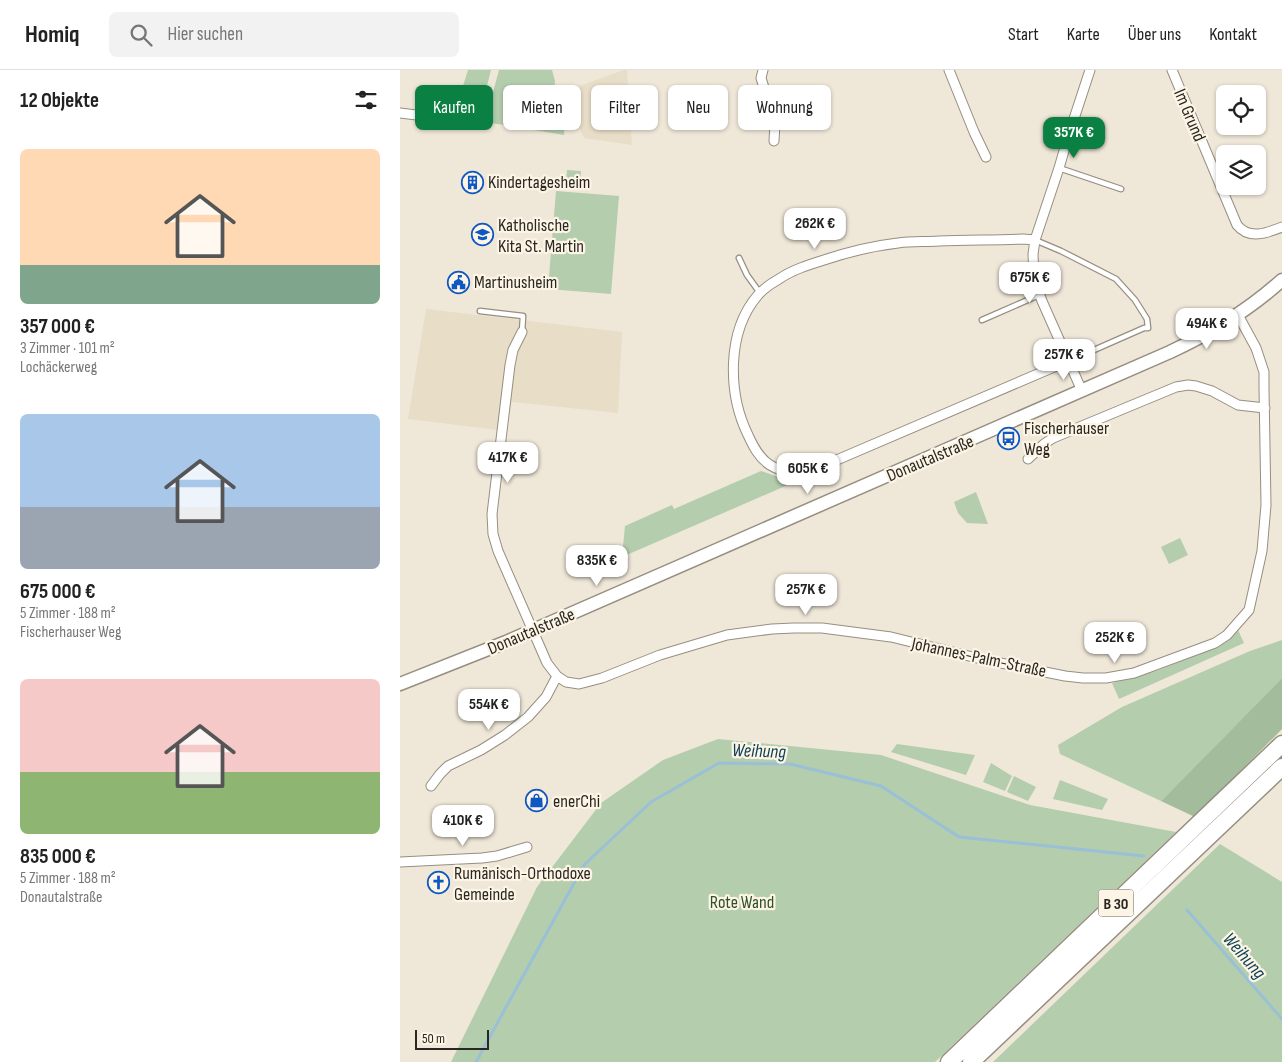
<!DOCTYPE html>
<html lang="de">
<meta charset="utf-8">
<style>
body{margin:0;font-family:"Sofia Sans Condensed",sans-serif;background:#f2f2f2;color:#222;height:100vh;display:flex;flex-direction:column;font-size:19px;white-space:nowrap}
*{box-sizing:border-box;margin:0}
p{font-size:16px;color:#767676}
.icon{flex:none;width:28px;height:28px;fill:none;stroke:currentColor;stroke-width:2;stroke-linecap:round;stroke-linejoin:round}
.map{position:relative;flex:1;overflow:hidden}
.details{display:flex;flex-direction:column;background:#fff;width:400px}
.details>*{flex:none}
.hud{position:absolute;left:15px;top:15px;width:475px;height:45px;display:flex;gap:10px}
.tools{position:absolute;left:816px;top:15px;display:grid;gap:10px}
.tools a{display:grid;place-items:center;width:50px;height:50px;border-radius:8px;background:#fff;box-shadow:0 1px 4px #0004;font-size:25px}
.scale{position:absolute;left:15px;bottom:12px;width:74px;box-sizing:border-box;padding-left:5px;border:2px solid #2a2722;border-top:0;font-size:14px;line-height:18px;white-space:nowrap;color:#2a2722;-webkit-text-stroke:4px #fcf5e5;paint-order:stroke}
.price{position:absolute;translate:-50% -42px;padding:0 11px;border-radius:10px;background:#fff;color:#222;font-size:16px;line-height:32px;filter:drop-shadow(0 1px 2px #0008)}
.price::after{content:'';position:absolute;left:50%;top:30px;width:15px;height:11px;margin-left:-8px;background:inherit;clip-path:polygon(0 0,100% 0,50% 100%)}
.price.on{background:#0b8043;color:#fff}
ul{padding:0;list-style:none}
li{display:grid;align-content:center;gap:10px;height:265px;padding:0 20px}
li span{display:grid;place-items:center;height:155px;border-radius:8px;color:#555}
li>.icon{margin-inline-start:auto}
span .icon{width:90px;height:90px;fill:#fffc;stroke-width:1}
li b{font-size:21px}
h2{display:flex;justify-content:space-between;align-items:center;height:60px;padding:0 20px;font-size:21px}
.pill{padding:0 18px;border-radius:8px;background:#fff;box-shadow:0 1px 4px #0004;font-size:18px;line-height:45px}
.pill.on{background:#0b8043;color:#fff}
header{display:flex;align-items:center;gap:30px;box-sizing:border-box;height:70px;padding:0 25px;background:#fff;border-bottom:1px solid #e0e0e0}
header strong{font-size:24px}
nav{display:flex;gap:28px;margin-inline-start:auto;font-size:18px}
.search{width:350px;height:45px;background:#f2f2f2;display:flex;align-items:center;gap:12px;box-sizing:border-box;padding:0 18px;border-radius:8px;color:#767676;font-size:19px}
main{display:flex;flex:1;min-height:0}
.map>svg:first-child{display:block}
.built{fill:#e8ddc7}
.green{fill:#b4cdad}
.forest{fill:#a3bc9c}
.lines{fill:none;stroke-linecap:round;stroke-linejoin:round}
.stream{stroke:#99c0d6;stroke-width:3}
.lane-casing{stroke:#968f81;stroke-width:7}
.street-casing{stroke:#968f81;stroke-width:11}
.secondary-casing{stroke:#968f81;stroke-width:15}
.highway-casing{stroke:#968f81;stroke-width:19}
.lane{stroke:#fff;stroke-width:4.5}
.street{stroke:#fff;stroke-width:9}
.secondary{stroke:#fff;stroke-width:12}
.highway{stroke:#fff;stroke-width:16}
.labels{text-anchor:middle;stroke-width:4.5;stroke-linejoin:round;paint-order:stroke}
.shield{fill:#fcf5e5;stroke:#69655c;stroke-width:1}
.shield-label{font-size:16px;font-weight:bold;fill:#2a2722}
.street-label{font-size:18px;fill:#2a2722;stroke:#fcf5e5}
.poi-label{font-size:18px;fill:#2a2722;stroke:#fcf5e5;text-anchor:start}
.park-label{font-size:18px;fill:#2f5225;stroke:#fcf5e5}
.water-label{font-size:19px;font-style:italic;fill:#0a3f56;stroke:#fcf5e5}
</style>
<header>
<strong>Homiq</strong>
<div class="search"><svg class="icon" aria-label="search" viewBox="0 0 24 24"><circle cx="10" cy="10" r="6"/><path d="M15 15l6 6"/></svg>Hier suchen</div>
<nav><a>Start</a><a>Karte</a><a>Über uns</a><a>Kontakt</a></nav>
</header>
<main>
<section class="details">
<h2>12 Objekte<svg class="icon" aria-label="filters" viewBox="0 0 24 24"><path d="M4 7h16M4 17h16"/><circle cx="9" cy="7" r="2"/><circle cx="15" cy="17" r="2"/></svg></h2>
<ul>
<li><span style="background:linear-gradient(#ffd9b3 75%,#7fa58c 0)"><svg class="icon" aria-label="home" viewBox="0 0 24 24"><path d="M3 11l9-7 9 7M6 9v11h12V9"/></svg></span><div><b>357 000 €</b><p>3 Zimmer · 101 m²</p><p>Lochäckerweg</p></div></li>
<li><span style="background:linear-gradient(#a9c7e8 60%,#9aa5b1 0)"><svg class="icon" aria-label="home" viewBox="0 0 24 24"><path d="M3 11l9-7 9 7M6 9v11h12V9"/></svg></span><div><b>675 000 €</b><p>5 Zimmer · 188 m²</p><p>Fischerhauser Weg</p></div></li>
<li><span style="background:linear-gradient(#f6c9c9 60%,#8fb573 0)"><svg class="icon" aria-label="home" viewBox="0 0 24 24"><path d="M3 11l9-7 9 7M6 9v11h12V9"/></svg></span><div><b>835 000 €</b><p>5 Zimmer · 188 m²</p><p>Donautalstraße</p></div></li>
</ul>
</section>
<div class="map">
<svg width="882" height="992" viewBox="0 0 882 992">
<rect width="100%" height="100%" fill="#efe7d8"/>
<!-- built -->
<path class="built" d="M224 0H227L232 75 184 68 167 31 166 21Z
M26 239 222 262 218 343 102 331 98 360 8 349Z"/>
<!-- green -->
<path class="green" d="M68 0H91L79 47 54 45Z
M99 0H152L155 11 154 23 165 49 164 65 85 52Z
M167 100 181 101 180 115 166 114Z
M156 121 219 126 211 224 148 219Z
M361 401 390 411V414L222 487 225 456 272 435 274 439Z
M576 422 588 454 567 453 558 443 554 432Z
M780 468 788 485 769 494 761 477Z
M838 560 844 573 719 629 712 613 759 600 797 585 821 574Z
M882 570V608L761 731 660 684 658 675 722 637 850 581Z
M318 669 481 685 630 735 776 762 535 992H51L137 817 201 733 263 690Z
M497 674 575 685 566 705 491 682Z
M591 693 612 706 605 721 583 712Z
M614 706 636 717 628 731 607 722Z
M660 710 708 729 702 740 653 729Z
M820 774 882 812V992H593Z"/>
<!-- forest -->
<path class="forest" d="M882 608V659L795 747 761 731Z"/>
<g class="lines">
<!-- stream -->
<path class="stream" d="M787 840 882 949
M76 992 184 795 251 732 319 693 390 694 481 716 559 767 744 786"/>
<defs>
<path id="lane" d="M659 98 721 119
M635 170 661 181 716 209 735 230 747 249 748 258H744L669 291
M339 188 347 205 360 223
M80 241 123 246 122 262
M582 250 639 225"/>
<path id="street" d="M363 0 361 8 375 53 374 71
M549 0 574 62 586 87
M772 0 837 155C849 170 867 163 882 157
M0 43 48 49
M635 170 623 169C595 170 567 170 539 171 526 172 511 171 498 173 472 176 448 182 424 190 408 195 392 200 379 209 372 213 363 219 358 225 326 262 328 324 348 365 353 376 359 388 370 395 387 406 408 401 425 395L668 291
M122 262 113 280 110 295 92 444 93 464 98 481 147 593 157 606 166 612 179 614 202 608 260 585 327 565 372 559 394 558H422L491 567 581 589 665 606 683 608H706L734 603 815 573 827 565 849 540 862 481 866 435 864 318V302L856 278 838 245
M682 321 642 231 634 209 633 184 635 170 659 98 668 67 690 0
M628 389 644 374 653 368 776 317 788 315 796 316 812 321 838 335 865 338
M31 716 40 704 48 696 81 680 105 665 128 647 146 627 157 606
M0 792 82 788 97 786 127 777"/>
<path id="secondary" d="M0 614 106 572 770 282C811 263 849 240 882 210"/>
<path id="highway" d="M549 992 882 674
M571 992 882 697"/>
</defs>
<!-- lane casing -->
<use href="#lane" class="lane-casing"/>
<!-- street casing -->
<use href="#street" class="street-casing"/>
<!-- secondary casing -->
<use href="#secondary" class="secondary-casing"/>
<!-- highway casing -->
<use href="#highway" class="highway-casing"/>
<!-- lane -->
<use href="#lane" class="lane"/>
<!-- street -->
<use href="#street" class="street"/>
<!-- secondary -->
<use href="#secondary" class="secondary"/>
<!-- highway -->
<use href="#highway" class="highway"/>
</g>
<!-- icons -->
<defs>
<symbol id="building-ring" viewBox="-11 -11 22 22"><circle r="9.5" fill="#fcf5e5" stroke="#0f57c2" stroke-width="1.5"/><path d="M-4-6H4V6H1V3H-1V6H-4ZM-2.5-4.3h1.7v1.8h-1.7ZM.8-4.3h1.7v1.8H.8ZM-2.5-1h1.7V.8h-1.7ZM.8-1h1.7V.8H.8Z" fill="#0f57c2"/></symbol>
<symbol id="school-ring" viewBox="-11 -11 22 22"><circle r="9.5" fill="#fcf5e5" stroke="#0f57c2" stroke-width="1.5"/><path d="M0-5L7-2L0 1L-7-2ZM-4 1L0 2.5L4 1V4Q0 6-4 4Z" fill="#0f57c2"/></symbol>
<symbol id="civic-ring" viewBox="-11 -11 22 22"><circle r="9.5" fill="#fcf5e5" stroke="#0f57c2" stroke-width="1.5"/><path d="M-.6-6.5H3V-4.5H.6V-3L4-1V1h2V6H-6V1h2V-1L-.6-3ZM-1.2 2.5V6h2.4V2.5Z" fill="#0f57c2"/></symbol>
<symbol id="bus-ring" viewBox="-11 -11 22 22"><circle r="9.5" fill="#fcf5e5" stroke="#0f57c2" stroke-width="1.5"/><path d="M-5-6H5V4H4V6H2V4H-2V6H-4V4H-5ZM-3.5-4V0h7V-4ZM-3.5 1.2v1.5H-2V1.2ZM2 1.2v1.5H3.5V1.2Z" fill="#0f57c2"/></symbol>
<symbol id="shop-ring" viewBox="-11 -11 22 22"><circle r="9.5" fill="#fcf5e5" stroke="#0f57c2" stroke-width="1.5"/><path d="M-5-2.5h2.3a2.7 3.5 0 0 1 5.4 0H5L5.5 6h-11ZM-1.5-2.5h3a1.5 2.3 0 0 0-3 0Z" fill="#0f57c2"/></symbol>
<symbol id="church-ring" viewBox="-11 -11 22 22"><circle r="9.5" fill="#fcf5e5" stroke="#0f57c2" stroke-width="1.5"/><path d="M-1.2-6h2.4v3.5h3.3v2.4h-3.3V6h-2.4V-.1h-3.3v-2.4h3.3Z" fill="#0f57c2"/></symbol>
</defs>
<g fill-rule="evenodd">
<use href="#building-ring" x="60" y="100" width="25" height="25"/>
<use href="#school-ring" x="70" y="152" width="25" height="25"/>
<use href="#civic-ring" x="46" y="200" width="25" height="25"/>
<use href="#bus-ring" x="596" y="356" width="25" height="25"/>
<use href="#shop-ring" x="124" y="718" width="25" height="25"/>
<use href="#church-ring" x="26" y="800" width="25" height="25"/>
</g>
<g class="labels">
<!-- shield labels -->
<rect class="shield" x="698.5" y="819.5" width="35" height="27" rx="4"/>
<g class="shield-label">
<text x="716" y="839">B 30</text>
</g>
<!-- street labels -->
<g class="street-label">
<text transform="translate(790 45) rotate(67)" y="6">Im Grund</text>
<text transform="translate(530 388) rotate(-23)" y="6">Donautalstraße</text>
<text transform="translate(131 561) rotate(-23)" y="6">Donautalstraße</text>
<text transform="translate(579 587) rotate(12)" y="6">Johannes-Palm-Straße</text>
</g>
<!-- poi labels -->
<g class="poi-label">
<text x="88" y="118">Kindertagesheim</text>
<text x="98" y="161">Katholische<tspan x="98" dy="21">Kita St. Martin</tspan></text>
<text x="74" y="218">Martinusheim</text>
<text x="624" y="364">Fischerhauser<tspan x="624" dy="21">Weg</tspan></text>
<text x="153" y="737">enerChi</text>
<text x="54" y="809">Rumänisch-Orthodoxe<tspan x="54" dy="21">Gemeinde</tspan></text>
</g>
<!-- park labels -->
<g class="park-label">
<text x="342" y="838">Rote Wand</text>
</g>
<!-- water labels -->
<g class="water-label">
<text transform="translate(359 680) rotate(2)" y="7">Weihung</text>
<text transform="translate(845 885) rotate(49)" y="7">Weihung</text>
</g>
</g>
</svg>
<div class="tools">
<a><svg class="icon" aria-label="locate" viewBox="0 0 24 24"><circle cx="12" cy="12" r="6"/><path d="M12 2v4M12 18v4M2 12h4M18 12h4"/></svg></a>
<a><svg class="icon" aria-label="layers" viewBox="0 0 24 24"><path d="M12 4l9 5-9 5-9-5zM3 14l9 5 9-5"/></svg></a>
</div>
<div class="scale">50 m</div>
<b class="price on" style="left:674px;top:89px">357K €</b>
<b class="price" style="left:415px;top:180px">262K €</b>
<b class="price" style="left:630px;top:234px">675K €</b>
<b class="price" style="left:807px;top:280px">494K €</b>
<b class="price" style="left:664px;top:311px">257K €</b>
<b class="price" style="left:108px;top:414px">417K €</b>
<b class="price" style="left:408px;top:425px">605K €</b>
<b class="price" style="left:197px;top:517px">835K €</b>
<b class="price" style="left:406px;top:546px">257K €</b>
<b class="price" style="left:715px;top:594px">252K €</b>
<b class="price" style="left:89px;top:661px">554K €</b>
<b class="price" style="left:63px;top:777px">410K €</b>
<div class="hud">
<a class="pill on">Kaufen</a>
<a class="pill">Mieten</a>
<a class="pill">Filter</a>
<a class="pill">Neu</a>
<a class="pill">Wohnung</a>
</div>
</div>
</main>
